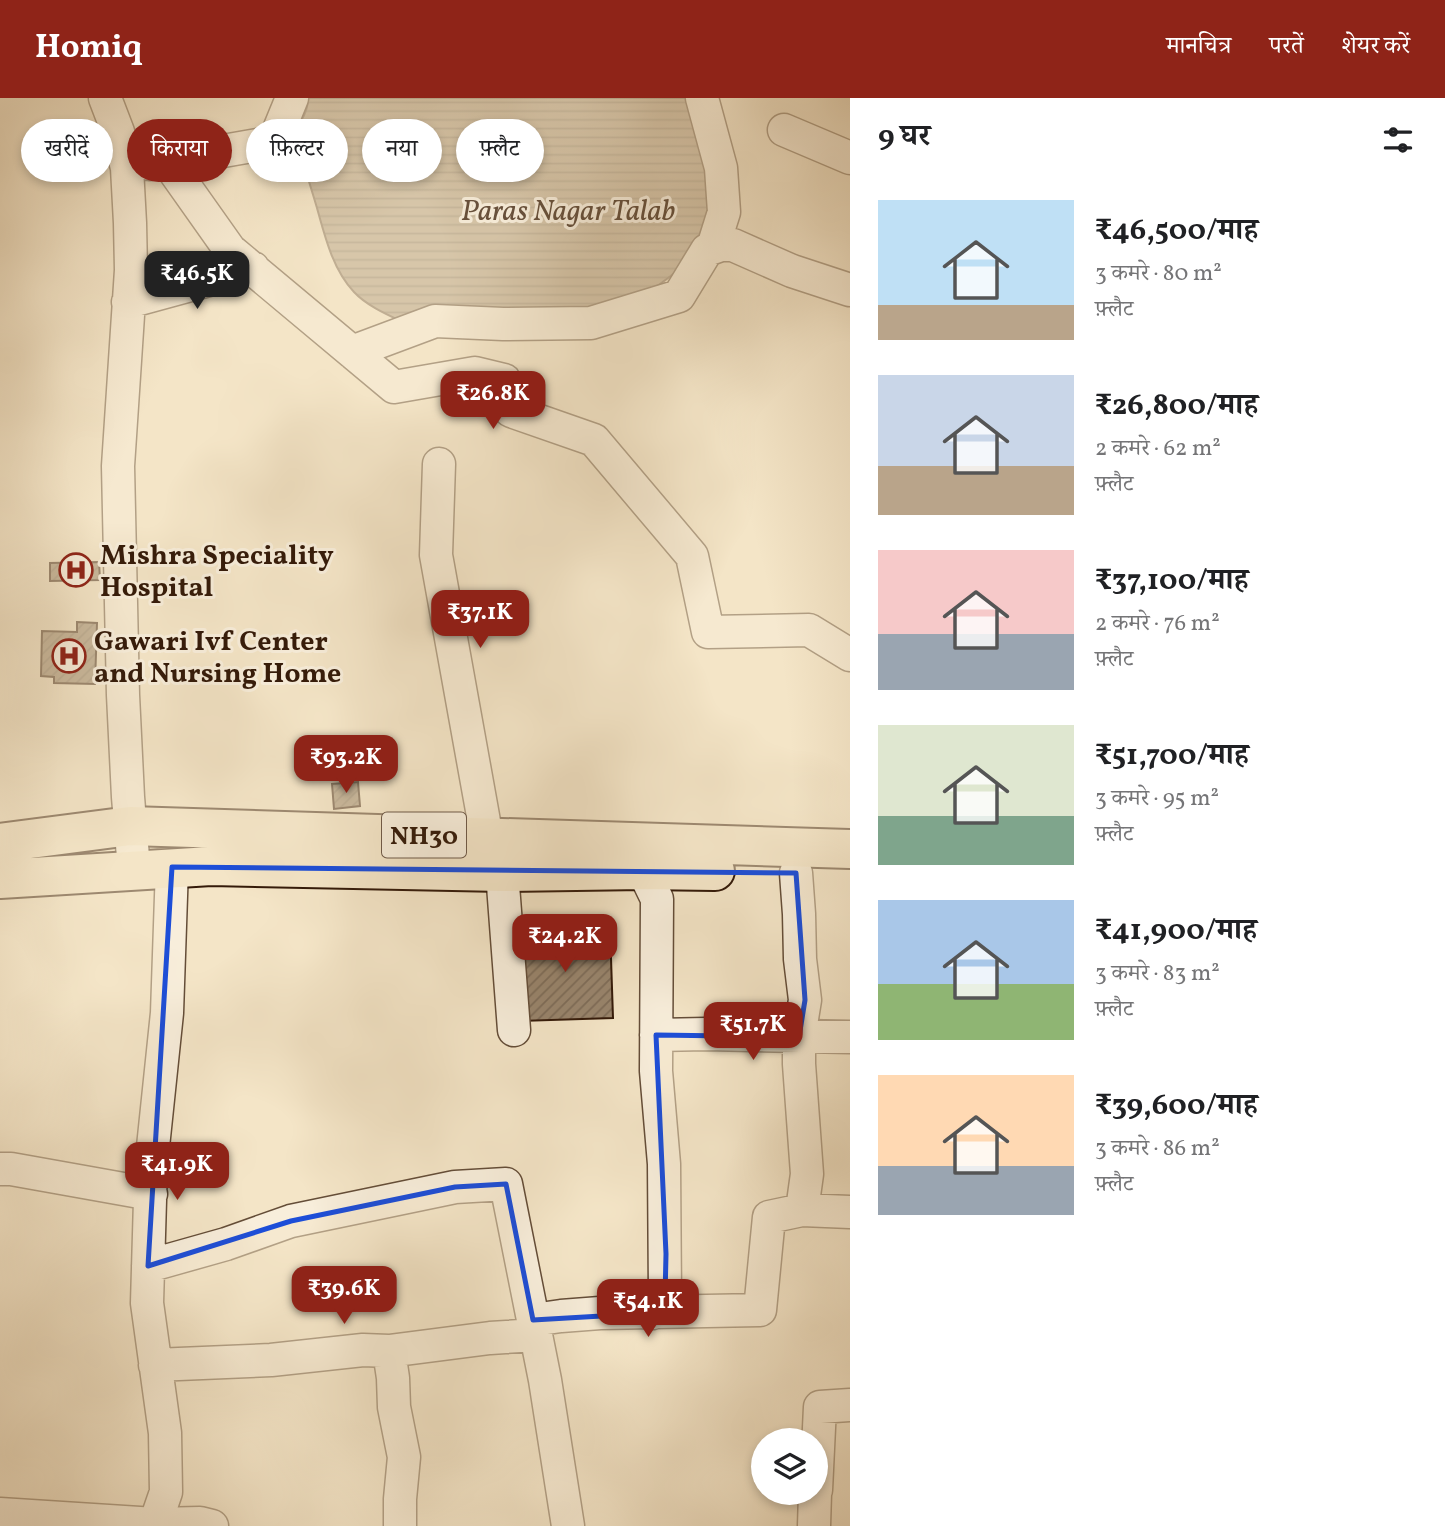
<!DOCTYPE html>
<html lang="hi">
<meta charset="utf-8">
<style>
body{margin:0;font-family:Vollkorn,"Noto Serif Devanagari",serif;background:#f6f6f6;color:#202124;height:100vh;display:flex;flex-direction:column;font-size:26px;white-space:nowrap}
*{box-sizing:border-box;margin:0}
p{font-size:23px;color:#757577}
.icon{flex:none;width:38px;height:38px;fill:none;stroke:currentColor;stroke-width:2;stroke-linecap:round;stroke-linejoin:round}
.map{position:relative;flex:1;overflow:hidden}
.sheet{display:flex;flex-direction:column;background:#fff;width:595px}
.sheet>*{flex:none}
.hud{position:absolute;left:21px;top:21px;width:665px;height:63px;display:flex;gap:14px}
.buttons{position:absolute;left:751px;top:1330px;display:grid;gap:14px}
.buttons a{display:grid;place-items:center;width:77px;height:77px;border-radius:50%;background:#fff;box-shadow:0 4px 10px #0003;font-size:35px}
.price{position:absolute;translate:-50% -60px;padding:0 16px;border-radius:14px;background:#8f2418;color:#fff;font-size:23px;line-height:46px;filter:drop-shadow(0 2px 4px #0008)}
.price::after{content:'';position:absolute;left:50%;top:42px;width:21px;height:16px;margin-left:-10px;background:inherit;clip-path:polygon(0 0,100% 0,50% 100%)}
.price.selected{background:#222;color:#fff}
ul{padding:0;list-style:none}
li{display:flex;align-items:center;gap:21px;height:175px;padding:0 28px}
li span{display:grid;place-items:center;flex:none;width:196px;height:140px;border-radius:0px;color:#555}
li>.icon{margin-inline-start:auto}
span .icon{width:84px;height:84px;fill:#fffc;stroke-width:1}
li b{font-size:30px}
h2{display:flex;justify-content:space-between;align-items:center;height:84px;padding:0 28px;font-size:30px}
.chip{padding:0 24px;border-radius:32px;background:#fff;box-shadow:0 4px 10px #0003;font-size:24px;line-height:63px}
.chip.selected{background:#8f2418;color:#fff}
header{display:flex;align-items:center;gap:42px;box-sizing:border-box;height:98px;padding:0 35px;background:#8f2418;color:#fff}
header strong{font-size:33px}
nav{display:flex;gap:38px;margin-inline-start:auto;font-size:24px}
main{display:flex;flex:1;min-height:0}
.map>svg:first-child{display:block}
.water{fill:url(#water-rules);stroke:#806a54;stroke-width:2}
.building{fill:url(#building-hatch);stroke:#341a09;stroke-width:2}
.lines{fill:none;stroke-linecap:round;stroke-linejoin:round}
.minor-casing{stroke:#644d38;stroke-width:35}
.major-casing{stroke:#341a09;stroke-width:42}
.highway-casing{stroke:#341a09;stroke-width:42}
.minor{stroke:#f8eedb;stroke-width:32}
.major{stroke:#f4e5c7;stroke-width:38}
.highway{stroke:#f4e5c7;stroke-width:38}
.marked{fill:none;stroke:#1d4ed8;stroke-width:5;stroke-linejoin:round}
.labels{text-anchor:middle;stroke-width:6;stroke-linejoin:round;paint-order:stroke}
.shield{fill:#f8eedb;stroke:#6f5a48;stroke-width:2}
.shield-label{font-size:26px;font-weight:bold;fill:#341a09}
.poi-label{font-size:28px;font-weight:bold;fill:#341a09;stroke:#f8eedb;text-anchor:start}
.water-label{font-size:30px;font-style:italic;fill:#67503b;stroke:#f8eedb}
</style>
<header>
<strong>Homiq</strong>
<nav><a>मानचित्र</a><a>परतें</a><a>शेयर करें</a></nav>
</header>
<main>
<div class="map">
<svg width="850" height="1428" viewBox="0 0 850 1428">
<defs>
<pattern id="water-rules" width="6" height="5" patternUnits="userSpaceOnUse" patternTransform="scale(1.75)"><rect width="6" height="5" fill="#b3a086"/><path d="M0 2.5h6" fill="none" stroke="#92826c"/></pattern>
<pattern id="building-hatch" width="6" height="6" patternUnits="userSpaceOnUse" patternTransform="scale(1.75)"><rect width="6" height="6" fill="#98846c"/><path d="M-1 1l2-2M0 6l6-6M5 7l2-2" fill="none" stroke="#7d6b57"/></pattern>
</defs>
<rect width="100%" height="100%" fill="#f4e5c7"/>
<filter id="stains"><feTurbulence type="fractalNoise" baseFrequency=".00286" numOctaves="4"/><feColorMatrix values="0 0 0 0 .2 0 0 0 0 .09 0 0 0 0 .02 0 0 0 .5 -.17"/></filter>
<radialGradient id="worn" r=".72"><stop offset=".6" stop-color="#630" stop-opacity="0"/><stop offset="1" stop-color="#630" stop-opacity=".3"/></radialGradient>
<!-- water -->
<path class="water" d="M308 0H700L719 101 688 165 648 195 615 213 405 225C388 217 367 208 354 194 333 172 325 139 317 110 310 86 302 62 295 37V32C302 22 308 13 308 0Z"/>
<!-- building -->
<path class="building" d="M99 464 100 482 50 483V465Z
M77 524 97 525 95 586 54 585V579L41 578 42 533 77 534Z
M358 684 360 708 334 711 332 686Z
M610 830 613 920 520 923 517 833Z"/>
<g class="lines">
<defs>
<path id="minor" d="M105 0 118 34 127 70 130 125 131 172 118 368 123 597 128 699 134 771
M702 0 721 70 724 114 713 149
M784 32 850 60
M167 63 230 152 394 289 475 275 504 282 511 313 594 342 692 458 708 534 809 532 850 557
M149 66 274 44 292 0
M128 204 253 170
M352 254 435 223 503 226 591 225 679 198 707 152 721 147H733L792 173 850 192
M439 366 436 457 487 740
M643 772 657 801 656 973 664 1066 665 1200 653 1215
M502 774 514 932
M796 775 799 816 800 861 805 902 799 939V966L807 1076 802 1112
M656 937 706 936 850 939
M0 1071H11L151 1096
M148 1168 226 1146 291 1123 455 1089 506 1086 545 1282 568 1428
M533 1222 561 1218 600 1215 760 1212 769 1119 802 1112 850 1114
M389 1253 393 1280 394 1309 404 1359 400 1401V1428
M155 1267 271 1262 363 1252 389 1253 490 1240 536 1237
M816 1392 820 1309 850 1307
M0 1416 155 1426 200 1425 212 1428
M155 1426 166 1394 165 1335 147 1205 151 1068 167 915 172 769
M814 1428 815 1395"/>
<path id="major" d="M0 745 130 728 850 751
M0 781 211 768 502 774 643 772 715 773"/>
<path id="highway" d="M465 739 468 773"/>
</defs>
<!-- minor casing -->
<use href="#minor" class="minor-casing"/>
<!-- major casing -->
<use href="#major" class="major-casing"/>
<!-- highway casing -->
<use href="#highway" class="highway-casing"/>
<!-- minor -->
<use href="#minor" class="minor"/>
<!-- major -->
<use href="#major" class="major"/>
<!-- highway -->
<use href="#highway" class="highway"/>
</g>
<!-- marked area -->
<path d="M0 0H850V1428H0ZM172 769 796 775 805 902 799 939 656 937 666 1156 665 1200 653 1215 533 1222 506 1086 455 1089 291 1123 148 1168Z" fill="#f4e5c7" fill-opacity=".55" fill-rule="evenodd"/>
<path class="marked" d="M172 769 796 775 805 902 799 939 656 937 666 1156 665 1200 653 1215 533 1222 506 1086 455 1089 291 1123 148 1168Z"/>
<!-- icons -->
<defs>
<symbol id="hospital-ring" viewBox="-11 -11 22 22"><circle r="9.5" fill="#f8eedb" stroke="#8f2418" stroke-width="1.5"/><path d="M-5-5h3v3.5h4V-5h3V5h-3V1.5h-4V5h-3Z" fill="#8f2418"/></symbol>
</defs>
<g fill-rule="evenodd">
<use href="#hospital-ring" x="57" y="453" width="38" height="38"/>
<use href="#hospital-ring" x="50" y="539" width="38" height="38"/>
</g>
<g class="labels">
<!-- shield labels -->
<rect class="shield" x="382" y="714.5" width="84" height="45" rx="5"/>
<g class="shield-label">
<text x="424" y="746">NH30</text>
</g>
<!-- poi labels -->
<g class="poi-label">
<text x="100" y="466">Mishra Speciality<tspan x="100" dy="32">Hospital</tspan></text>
<text x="94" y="552">Gawari Ivf Center<tspan x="94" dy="32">and Nursing Home</tspan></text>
</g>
<!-- water labels -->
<g class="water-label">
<text x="568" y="122">Paras Nagar Talab</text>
</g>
</g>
<rect width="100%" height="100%" filter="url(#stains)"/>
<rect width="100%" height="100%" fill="url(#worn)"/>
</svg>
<div class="buttons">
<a><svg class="icon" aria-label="layers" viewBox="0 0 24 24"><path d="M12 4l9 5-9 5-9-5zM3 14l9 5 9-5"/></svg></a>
</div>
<b class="price selected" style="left:197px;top:213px">₹46.5K</b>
<b class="price" style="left:493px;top:333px">₹26.8K</b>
<b class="price" style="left:480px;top:552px">₹37.1K</b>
<b class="price" style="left:346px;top:697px">₹93.2K</b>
<b class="price" style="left:565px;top:876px">₹24.2K</b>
<b class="price" style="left:753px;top:964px">₹51.7K</b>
<b class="price" style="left:177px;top:1104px">₹41.9K</b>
<b class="price" style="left:344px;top:1228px">₹39.6K</b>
<b class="price" style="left:648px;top:1241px">₹54.1K</b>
<div class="hud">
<a class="chip">खरीदें</a>
<a class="chip selected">किराया</a>
<a class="chip">फ़िल्टर</a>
<a class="chip">नया</a>
<a class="chip">फ़्लैट</a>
</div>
</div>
<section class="sheet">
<h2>9 घर<svg class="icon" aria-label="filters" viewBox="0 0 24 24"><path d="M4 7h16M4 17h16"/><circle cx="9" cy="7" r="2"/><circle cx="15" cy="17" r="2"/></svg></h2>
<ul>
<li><span style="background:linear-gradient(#bfe0f5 75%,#b9a48a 0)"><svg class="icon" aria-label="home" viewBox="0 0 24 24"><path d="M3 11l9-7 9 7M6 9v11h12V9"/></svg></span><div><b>₹46,500/माह</b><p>3 कमरे · 80 m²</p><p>फ़्लैट</p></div></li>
<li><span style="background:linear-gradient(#c9d6e8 65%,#b9a48a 0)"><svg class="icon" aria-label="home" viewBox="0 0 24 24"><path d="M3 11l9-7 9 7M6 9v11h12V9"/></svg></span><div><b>₹26,800/माह</b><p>2 कमरे · 62 m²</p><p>फ़्लैट</p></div></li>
<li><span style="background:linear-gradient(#f6c9c9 60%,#9aa5b1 0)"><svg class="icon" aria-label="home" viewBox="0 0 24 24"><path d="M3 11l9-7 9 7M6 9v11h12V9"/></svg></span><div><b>₹37,100/माह</b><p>2 कमरे · 76 m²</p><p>फ़्लैट</p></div></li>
<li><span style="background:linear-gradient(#dfe7d0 65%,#7fa58c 0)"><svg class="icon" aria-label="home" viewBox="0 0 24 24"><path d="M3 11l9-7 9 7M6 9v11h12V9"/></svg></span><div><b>₹51,700/माह</b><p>3 कमरे · 95 m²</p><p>फ़्लैट</p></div></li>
<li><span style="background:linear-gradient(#a9c7e8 60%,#8fb573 0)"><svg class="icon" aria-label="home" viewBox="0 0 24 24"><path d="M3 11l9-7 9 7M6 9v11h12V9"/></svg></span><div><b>₹41,900/माह</b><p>3 कमरे · 83 m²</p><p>फ़्लैट</p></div></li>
<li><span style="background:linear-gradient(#ffd9b3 65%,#9aa5b1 0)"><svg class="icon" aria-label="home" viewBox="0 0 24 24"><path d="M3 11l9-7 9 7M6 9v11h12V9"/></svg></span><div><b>₹39,600/माह</b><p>3 कमरे · 86 m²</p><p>फ़्लैट</p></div></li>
</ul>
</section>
</main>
